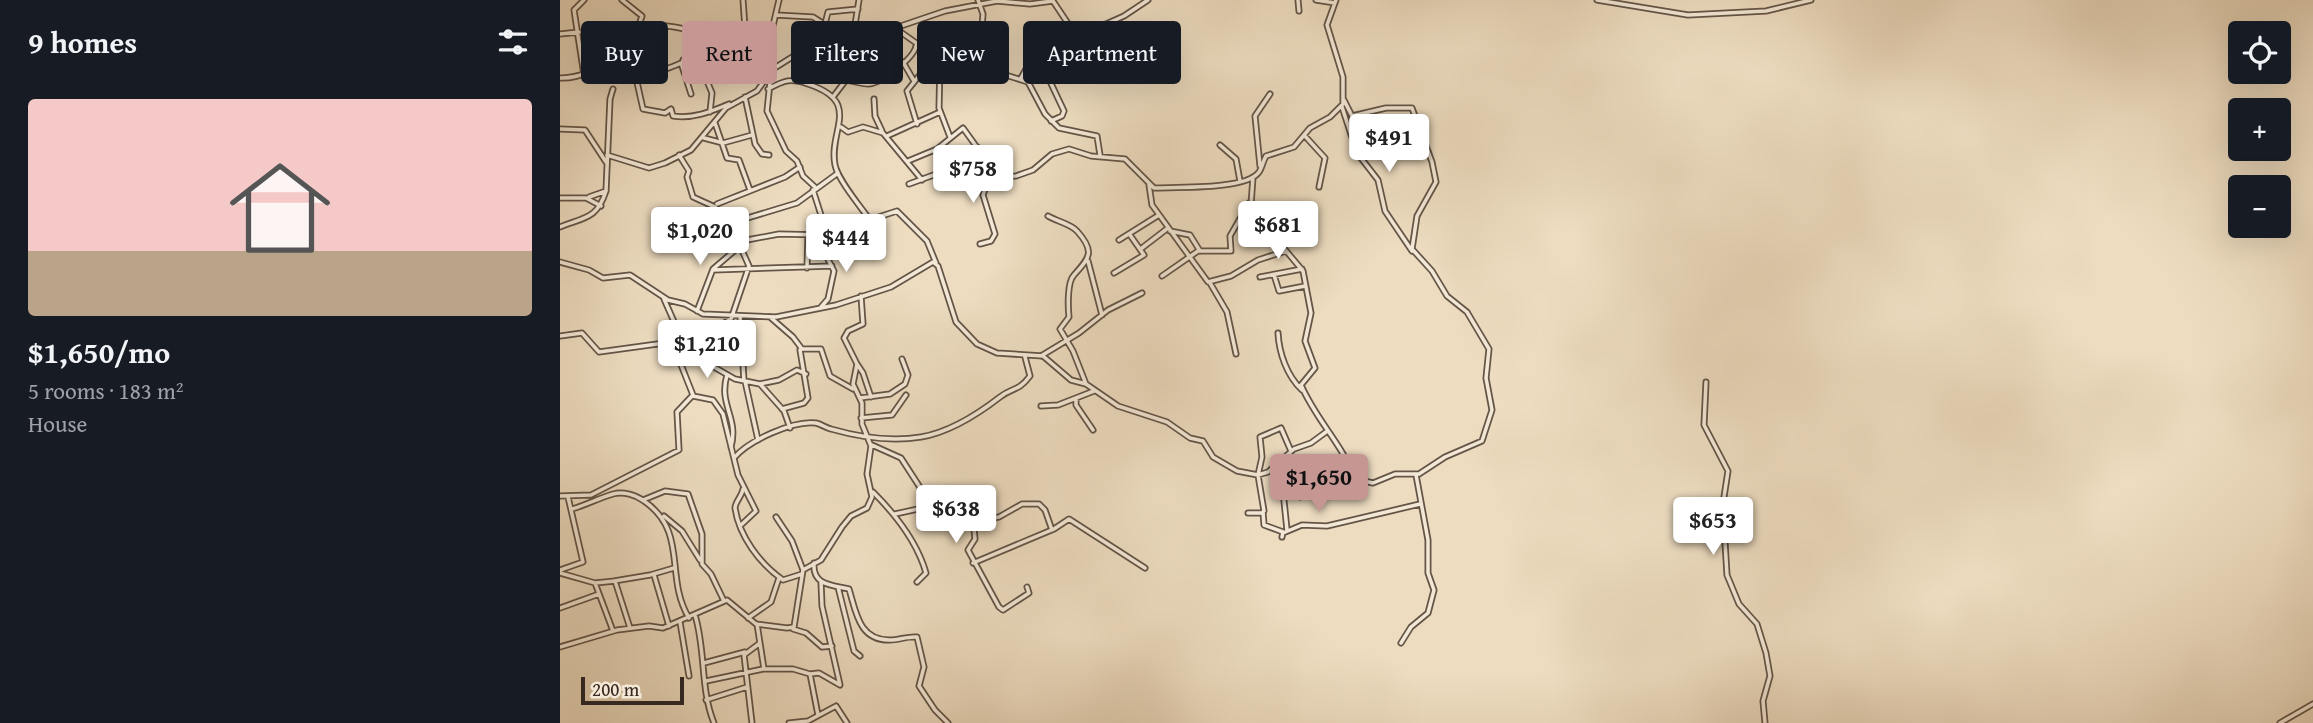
<!DOCTYPE html>
<meta charset="utf-8">
<style>
body{margin:0;font-family:"Gentium Book Plus",serif;background:#242831;color:#f1f3f6;height:100vh;display:flex;flex-direction:column;font-size:26px;white-space:nowrap}
*{box-sizing:border-box;margin:0}
p{font-size:23px;color:#9ea1a6}
.icon{flex:none;width:38px;height:38px;fill:none;stroke:currentColor;stroke-width:2;stroke-linecap:round;stroke-linejoin:round}
.map{position:relative;flex:1;overflow:hidden}
.drawer{display:flex;flex-direction:column;background:#171b24;width:560px}
.drawer>*{flex:none}
.top-card{position:absolute;left:21px;top:21px;width:665px;height:63px;display:flex;gap:14px}
.fabs{position:absolute;left:1668px;top:21px;display:grid;gap:14px}
.fabs a{display:grid;place-items:center;width:63px;height:63px;border-radius:7px;background:#171b24;box-shadow:0 7px 28px #0002;font-size:35px}
.scale{position:absolute;left:21px;bottom:18px;width:103px;box-sizing:border-box;padding-left:7px;border:4px solid #372820;border-top:0;font-size:19px;line-height:24px;white-space:nowrap;color:#372820;-webkit-text-stroke:5px #f3e8d6;paint-order:stroke}
.price{position:absolute;translate:-50% -60px;padding:0 16px;border-radius:7px;background:#fff;color:#222;font-size:23px;line-height:46px;filter:drop-shadow(0 2px 4px #0008)}
.price::after{content:'';position:absolute;left:50%;top:42px;width:21px;height:16px;margin-left:-10px;background:inherit;clip-path:polygon(0 0,100% 0,50% 100%)}
.price.selected{background:#c59692;color:#111}
ul{padding:0;list-style:none}
li{display:grid;align-content:center;gap:14px;height:371px;padding:0 28px}
li span{display:grid;place-items:center;height:217px;border-radius:7px;color:#555}
li>.icon{margin-inline-start:auto}
span .icon{width:126px;height:126px;fill:#fffc;stroke-width:1}
li b{font-size:30px}
h2{display:flex;justify-content:space-between;align-items:center;height:84px;padding:0 28px;font-size:30px}
.pill{padding:0 24px;border-radius:7px;background:#171b24;box-shadow:0 7px 28px #0002;font-size:24px;line-height:63px}
.pill.selected{background:#c59692;color:#111}
main{display:flex;flex:1;min-height:0}
.map>svg:first-child{display:block}
.lines{fill:none;stroke-linecap:round;stroke-linejoin:round}
.street-casing{stroke:#645548;stroke-width:7}
.street{stroke:#f3e8d6;stroke-width:3.5}
</style>
<main>
<section class="drawer">
<h2>9 homes<svg class="icon" aria-label="filters" viewBox="0 0 24 24"><path d="M4 7h16M4 17h16"/><circle cx="9" cy="7" r="2"/><circle cx="15" cy="17" r="2"/></svg></h2>
<ul>
<li><span style="background:linear-gradient(#f6c9c9 70%,#b9a48a 0)"><svg class="icon" aria-label="home" viewBox="0 0 24 24"><path d="M3 11l9-7 9 7M6 9v11h12V9"/></svg></span><div><b>$1,650/mo</b><p>5 rooms · 183 m²</p><p>House</p></div></li>
</ul>
</section>
<div class="map">
<svg width="1753" height="723" viewBox="0 0 1753 723">
<rect width="100%" height="100%" fill="#eddcc0"/>
<filter id="stains"><feTurbulence type="fractalNoise" baseFrequency=".00286" numOctaves="4"/><feColorMatrix values="0 0 0 0 .2 0 0 0 0 .09 0 0 0 0 .02 0 0 0 .5 -.17"/></filter>
<radialGradient id="worn" r=".72"><stop offset=".6" stop-color="#630" stop-opacity="0"/><stop offset="1" stop-color="#630" stop-opacity=".3"/></radialGradient>
<g class="lines">
<defs>
<path id="street" d="M62 0 82 16 70 51 83 109 105 113 111 109 113 116C133 119 150 112 169 104
M183 0 185 28
M219 0 208 47 211 73 207 111 226 151 237 161 243 176 255 187
M738 0 739 11
M756 0 775 3
M1037 0 1128 15 1206 11 1251 0
M216 15 253 17 264 24
M335 28 383 62 433 71 468 82 485 114 499 128 537 136 540 155
M0 34 19 32
M76 37C100 18 109 28 134 30L137 57 152 93 150 112
M266 44 265 24 268 12 298 9
M379 59 414 47 421 40 423 14 418 0
M123 60 122 66 131 94
M380 61 379 108 390 137
M343 62 354 81
M24 75 14 10 24 0
M0 78C21 79 39 66 59 65 70 64 80 70 91 71 107 72 122 61 137 57
M461 78 471 60 477 62 487 75 504 111 502 116 491 121
M286 80C293 81 301 84 309 84 322 83 354 58 356 46
M208 89C225 80 230 78 248 84 303 102 268 130 275 165 278 180 300 206 310 220
M185 97 195 144 202 154 209 155
M273 97 286 80 299 0
M314 99 315 116 322 131
M782 107 797 153 818 180 825 211 852 251
M155 123 167 158 179 160 190 190
M357 124 347 91 374 57
M281 127 288 132 303 127 323 133 362 180
M0 129 25 130 46 162
M744 135 765 158 759 187
M327 136 380 112
M144 138 163 143 192 135
M660 145 676 159 680 181
M47 155 89 168 105 163 131 150 166 108 197 91 213 69 237 54 261 47 294 31 335 28 385 11 437 1 470 4 493 1 517 37 564 16 588 0
M348 161 377 149 403 128 416 146
M700 166 695 116 710 94
M383 170 416 146 426 153 430 176 423 195 435 234 431 241 420 244
M693 177 691 205 717 233 722 246 743 271 751 313 745 341 755 368 741 385C756 420 783 445 795 479L813 483 835 474H859L885 457 922 441 932 410 926 378 929 349 907 312 887 296 872 271 852 249 857 216 876 182 872 162 852 108H826L792 116 784 100
M349 184 390 169 434 177 456 176 473 170 492 154 509 149 531 156 565 159 594 188C615 187 687 190 699 172 702 168 703 161 706 156L734 147 750 128 770 117 783 104V77L767 25 776 0
M589 185 592 205 648 282 671 276 698 260 726 251
M253 190 267 234
M29 197 46 191
M0 198H26L41 206
M157 204 225 177 240 167
M488 216C496 221 511 224 517 231 536 252 529 258 514 275 507 282 508 307 509 317L500 329 513 351 526 384
M171 223 237 203 278 173
M0 227C25 217 37 219 46 191L50 99 53 89
M610 231 630 235 640 251
M255 234 274 271 268 299 261 307
M559 240 599 215
M582 248 608 228
M528 261 542 315
M0 262 29 270 43 278 70 275 108 300 125 304 143 314 216 317 276 305 331 287 373 262 378 266 396 322 417 344 437 353 483 356 511 380 526 384 558 406 607 422 630 438 643 441 653 457 677 471 698 475 708 472 734 449 751 443 766 432
M247 268 248 235
M153 270 272 266
M554 273 584 255 570 235
M714 275 719 291 745 286
M602 276 638 251H671L670 236 689 203
M700 277 742 269
M650 283 667 312 676 354
M104 299 119 333 138 358 175 379 200 384 224 411 230 428
M137 311 153 269 187 240 219 234 263 235 337 211 367 241 376 263
M180 316 184 381
M210 317 233 337 242 349H261L270 376 293 389
M718 333C719 353 727 376 742 390
M0 336 22 333 39 352 112 342 133 395 117 412 119 450 31 495 0 496
M112 342 154 329 171 319 189 266 168 219 155 207 133 197 127 177 129 171 119 155
M481 356 519 333 548 310 582 293
M297 364 303 373 311 397
M167 375C158 405 179 417 171 447
M185 381 198 440
M1146 382 1144 425 1168 471 1164 497 1172 525 1165 542 1167 575 1179 604 1197 624 1206 653 1210 676 1203 701 1205 723
M200 384 219 380 237 370 246 374
M133 396 153 400 163 414 178 475 196 511 180 526
M300 398 330 394 345 384 348 375 342 359
M516 399V405L533 430
M481 406 498 405 534 391
M222 409 244 403 248 398 240 350
M301 418 332 415 346 395
M312 445 341 458 363 492 378 494 390 502 411 500 415 539 408 550 439 607 443 610 469 593 467 587
M727 455 740 497
M174 458C188 441 233 420 256 423 261 424 266 428 271 429 299 437 331 442 361 437 391 432 418 414 440 397 453 387 458 392 470 376L465 357
M714 467 723 491 727 530
M183 489C182 496 175 502 175 508 179 536 200 564 223 580L242 574
M313 492C336 515 357 541 366 573L357 582
M83 500 105 491 128 494 142 534V564L151 574 164 601
M12 509C26 505 39 498 53 494 63 491 76 495 84 501 129 532 104 577 129 618
M703 512 704 525 723 532 722 537
M688 513H702L704 511 698 475 702 457 700 437 721 428 731 451
M335 514 390 502
M104 516 122 531 140 560
M216 517 232 541 243 570
M414 521 439 517 462 504H479L485 510 492 530
M723 533 742 525 767 526 860 504
M254 563C252 586 273 585 289 589 296 612 299 641 330 640 339 640 348 636 357 637L364 667 359 686 375 710 388 723
M413 563 494 529 509 519 585 568
M0 570 23 562 8 497
M0 573 35 583 53 631
M94 575 109 626
M54 581 90 575 114 568
M35 583 55 581 70 628
M278 587 294 651 300 656
M0 608 39 594
M135 615C146 651 140 689 154 723
M188 618 211 602 219 578
M120 622 129 676
M197 624 204 669
M233 629 246 633 262 647 272 646
M841 643 851 627 868 613 874 590 868 573V540L856 475
M0 647 57 630 89 626 103 628 167 600 196 624 227 628 234 627 243 570 261 560 282 527 291 516 307 508 312 497 307 474 311 446 302 424V403L293 384 297 364 284 338 288 331 303 324 301 296
M144 663 185 652
M250 674 259 673 280 685 262 606 261 582
M146 681 203 669H233L250 674 258 715
M146 700 187 687
M192 723 184 655 200 643
M229 723 248 721 276 706 287 723
M1720 723 1753 704"/>
</defs>
<!-- street casing -->
<use href="#street" class="street-casing"/>
<!-- street -->
<use href="#street" class="street"/>
</g>
<rect width="100%" height="100%" filter="url(#stains)"/>
<rect width="100%" height="100%" fill="url(#worn)"/>
</svg>
<div class="fabs">
<a><svg class="icon" aria-label="locate" viewBox="0 0 24 24"><circle cx="12" cy="12" r="6"/><path d="M12 2v4M12 18v4M2 12h4M18 12h4"/></svg></a>
<a>+</a>
<a>−</a>
</div>
<div class="scale">200 m</div>
<b class="price" style="left:829px;top:174px">$491</b>
<b class="price" style="left:413px;top:205px">$758</b>
<b class="price" style="left:718px;top:261px">$681</b>
<b class="price" style="left:140px;top:267px">$1,020</b>
<b class="price" style="left:286px;top:274px">$444</b>
<b class="price" style="left:147px;top:380px">$1,210</b>
<b class="price selected" style="left:759px;top:514px">$1,650</b>
<b class="price" style="left:396px;top:545px">$638</b>
<b class="price" style="left:1153px;top:557px">$653</b>
<div class="top-card">
<a class="pill">Buy</a>
<a class="pill selected">Rent</a>
<a class="pill">Filters</a>
<a class="pill">New</a>
<a class="pill">Apartment</a>
</div>
</div>
</main>
